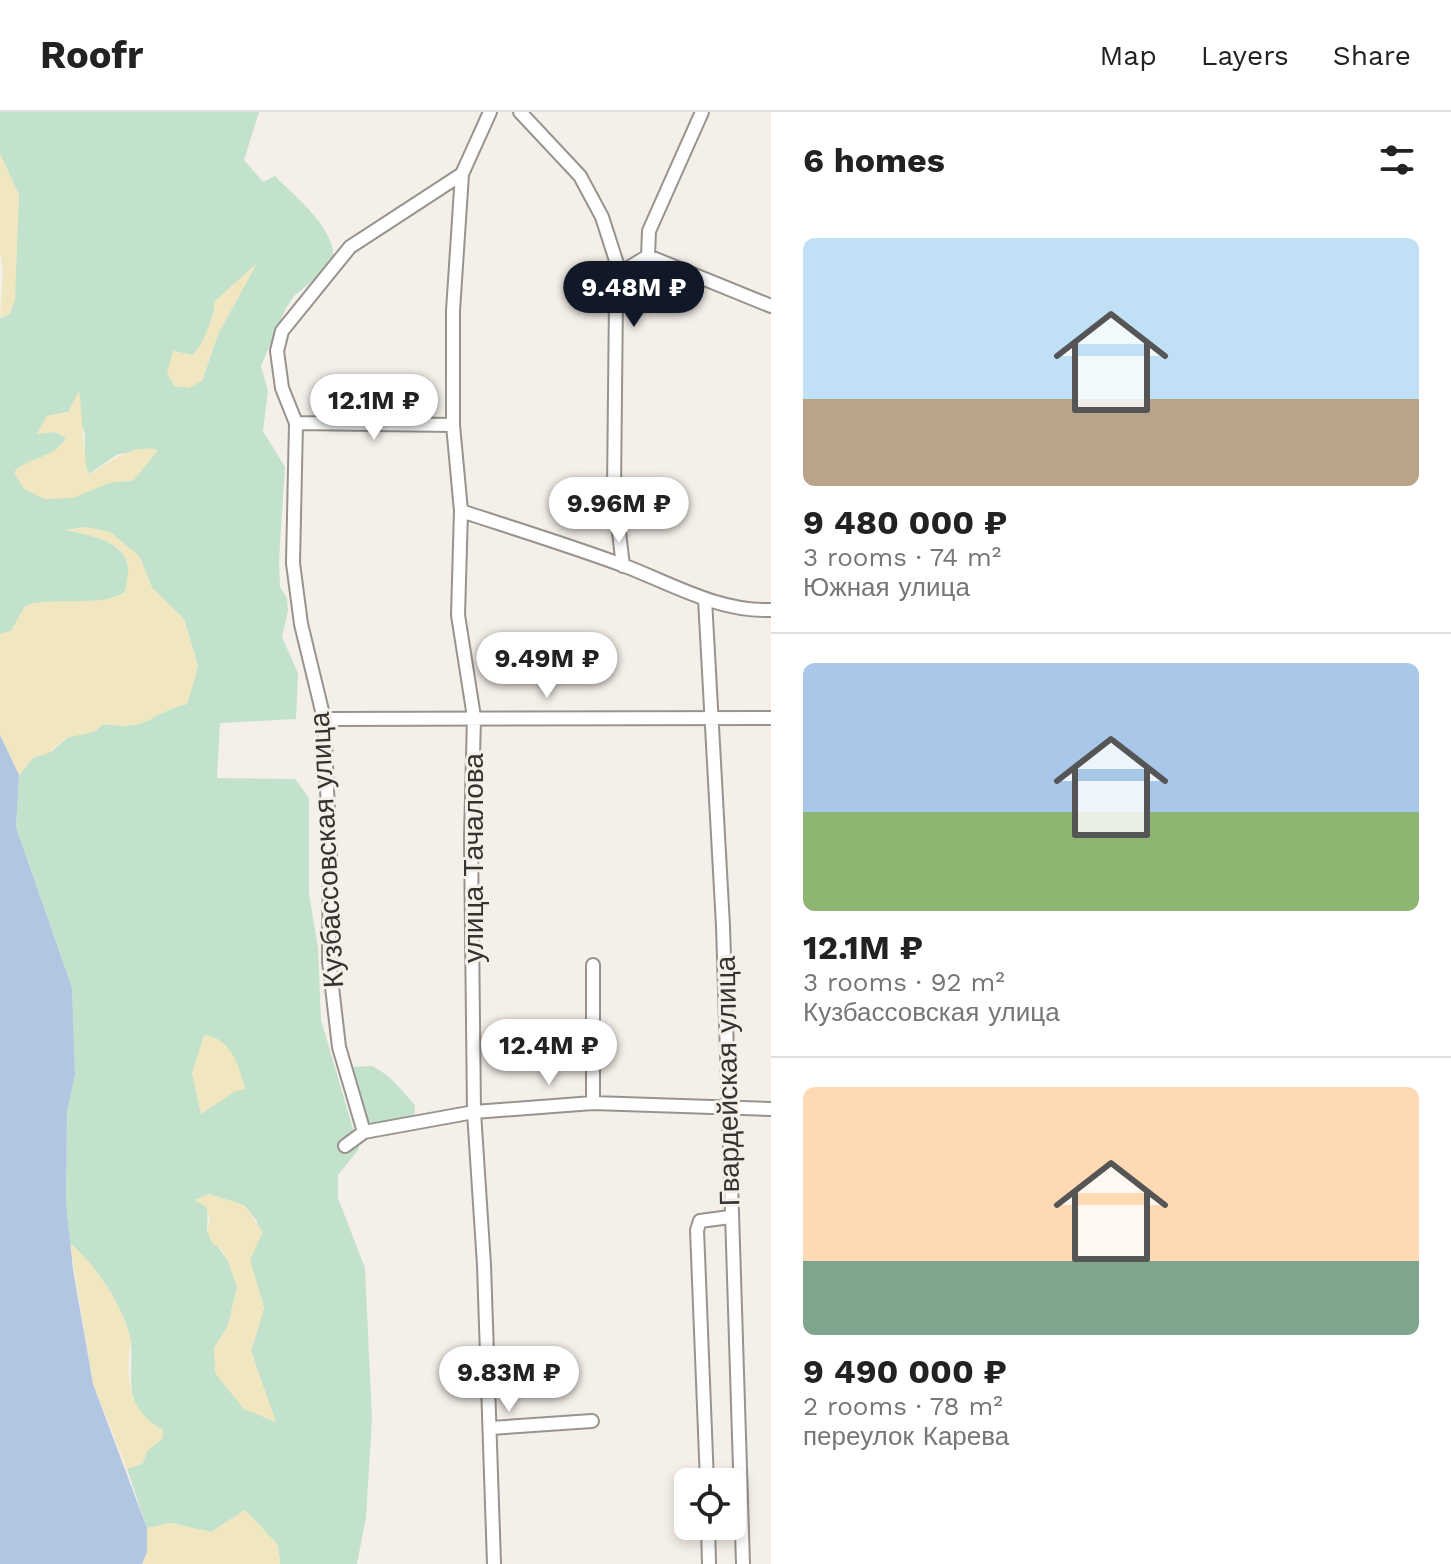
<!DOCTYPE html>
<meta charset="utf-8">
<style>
body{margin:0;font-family:"Work Sans",sans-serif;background:#f2f2f2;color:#222;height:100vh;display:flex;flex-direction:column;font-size:30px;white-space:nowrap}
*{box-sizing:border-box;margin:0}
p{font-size:26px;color:#767676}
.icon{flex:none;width:44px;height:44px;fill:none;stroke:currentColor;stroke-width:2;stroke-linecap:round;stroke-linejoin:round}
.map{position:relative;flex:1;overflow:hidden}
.drawer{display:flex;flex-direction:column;background:#fff;width:680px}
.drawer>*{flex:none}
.tools{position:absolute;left:674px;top:1356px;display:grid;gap:16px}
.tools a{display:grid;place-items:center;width:72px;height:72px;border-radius:12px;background:#fff;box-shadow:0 4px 12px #0003;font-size:40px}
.price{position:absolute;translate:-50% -68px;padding:0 18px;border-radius:28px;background:#fff;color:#222;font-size:26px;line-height:52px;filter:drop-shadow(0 2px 4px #0008)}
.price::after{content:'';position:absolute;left:50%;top:48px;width:24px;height:18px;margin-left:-12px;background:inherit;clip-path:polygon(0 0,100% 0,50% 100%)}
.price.active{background:#111827;color:#fff}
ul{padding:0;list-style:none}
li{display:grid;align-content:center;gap:16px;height:424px;padding:0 32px}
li+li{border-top:2px solid #e0e0e0}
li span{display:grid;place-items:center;height:248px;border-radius:12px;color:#555}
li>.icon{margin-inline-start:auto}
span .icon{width:144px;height:144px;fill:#fffc;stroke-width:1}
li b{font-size:34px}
h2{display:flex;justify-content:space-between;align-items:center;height:96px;padding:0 32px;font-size:34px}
header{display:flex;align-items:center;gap:48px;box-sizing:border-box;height:112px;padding:0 40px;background:#fff;border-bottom:2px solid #e0e0e0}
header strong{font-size:38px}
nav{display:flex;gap:44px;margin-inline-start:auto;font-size:28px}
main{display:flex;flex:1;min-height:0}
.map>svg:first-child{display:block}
.green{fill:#c2e2cc;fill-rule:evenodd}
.sand{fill:#f0e7c1}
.water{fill:#b2c6e2}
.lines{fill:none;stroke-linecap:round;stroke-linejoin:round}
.street-casing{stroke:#99938e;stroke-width:16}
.street{stroke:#fff;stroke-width:12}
.labels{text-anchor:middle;stroke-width:6;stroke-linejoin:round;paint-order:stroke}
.street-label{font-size:28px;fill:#353230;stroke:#f5efe9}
</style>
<header>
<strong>Roofr</strong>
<nav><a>Map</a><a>Layers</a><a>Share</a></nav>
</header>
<main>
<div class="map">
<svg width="771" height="1452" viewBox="0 0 771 1452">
<rect width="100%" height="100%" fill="#f5efe9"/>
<!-- green -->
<path class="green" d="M0 0H259L244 48 263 70 275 64C296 86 339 118 333 152L294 184 286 196 261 254 268 279 263 319 285 355 279 448 280 475 287 486 288 499 282 525 298 561 296 607 220 611 217 666 295 667 309 686V781L318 836 321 908 359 1037 338 1063V1086L365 1156 372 1307 366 1405 357 1452H280L278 1433 245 1398 211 1420 171 1411 147 1416 127 1357 143 1351 146 1339 162 1327 163 1318C120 1295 134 1270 131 1232 129 1202 92 1150 70 1131L66 1090 67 1000 75 962 72 876 16 715 19 663 34 645 52 639 72 622 93 620 104 612C152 619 146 602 187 592L198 554 184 507 152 476 139 444 110 420 67 418C87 423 123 427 128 454 130 461 126 473 125 480 98 497 56 487 25 495L11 519 0 522V206L10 202 19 83 0 42ZM256 153 218 222 202 269 173 239 192 243C204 236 217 204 214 190ZM73 293 85 322 84 351 89 362 118 342 157 339 133 368C125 370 117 369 108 371 72 381 60 395 23 376L19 355C37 348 56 343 66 326L55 320 38 321 47 304 68 300ZM192 961H238L244 972 201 1001ZM208 1082 244 1093 257 1109 250 1148 264 1196 251 1239 275 1310C234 1293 224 1279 214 1236L228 1214 237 1174 228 1149 207 1120Z
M372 954C392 964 400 977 415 993L414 1005 368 1011 350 962 352 955Z"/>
<!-- sand -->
<path class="sand" d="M0 42 19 83 15 188 10 202 0 205 3 158 0 141Z
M257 151 218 222 202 269 189 276 174 274 167 261 173 239 192 243C201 238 216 201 214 190Z
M79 279C82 294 84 357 89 362 112 351 130 331 158 338L134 368 109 371 73 386 44 387 23 376 14 360C29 344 54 347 66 326L55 320 37 322 47 304 68 300Z
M86 415 110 420 139 444 152 476 184 507 198 554 187 592C146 602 152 619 104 612L93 620 66 626 47 642 34 645 19 663 0 623V522L11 519C16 512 19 503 24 496 35 483 100 496 125 481 126 473 129 462 128 455 125 427 85 422 64 418Z
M204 923C231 926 239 953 245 977L236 979 201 1002 192 961Z
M208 1082 244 1093 263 1120 250 1148 264 1196 251 1239 276 1310 244 1297 215 1261 214 1236 228 1213 237 1175 228 1149 222 1138 212 1131 207 1119 210 1107 206 1095 195 1088Z
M70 1131C98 1156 120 1189 130 1225 131 1233 129 1237 129 1244 126 1275 134 1303 163 1318L162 1327 147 1339 143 1351 127 1357 93 1272Z
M245 1398 278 1433 280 1452H142L147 1440V1416L171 1411 211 1420Z"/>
<!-- water -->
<path class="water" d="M0 623 19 663 16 715 72 876 75 962 67 1000 66 1090 73 1157 93 1272 147 1416V1440L142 1452H0Z"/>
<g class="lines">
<defs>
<path id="street" d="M490 0 462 62 453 199V313L461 399 458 503 474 605 471 726 474 1000 484 1153 494 1452
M520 0 580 64 602 105 620 161
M648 144 771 194
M296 311 453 313
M461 399C516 417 571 434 625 454 672 472 719 500 771 498
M623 454 614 378 616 185 620 161 648 144 649 119 702 0
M705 487 723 814 743 1452
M324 607 771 606
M593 853V991
M364 1020 339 935 329 849 330 746 324 607 301 512 293 451 296 311 282 276 277 239 282 219 350 135 462 62
M345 1034 364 1020 474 1000 593 991 771 997
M491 1316 592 1309
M707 1370 697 1118 700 1109 730 1105
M708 1414 709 1452"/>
</defs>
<!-- street casing -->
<use href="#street" class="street-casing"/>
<!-- street -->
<use href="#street" class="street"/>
</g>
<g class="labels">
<!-- street labels -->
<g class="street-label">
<text transform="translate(326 738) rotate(-93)" y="10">Кузбассовская улица</text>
<text transform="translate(473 746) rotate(-90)" y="10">улица Тачалова</text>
<text transform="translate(727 969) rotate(-91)" y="10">Гвардейская улица</text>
</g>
</g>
</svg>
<div class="tools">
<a><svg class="icon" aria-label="locate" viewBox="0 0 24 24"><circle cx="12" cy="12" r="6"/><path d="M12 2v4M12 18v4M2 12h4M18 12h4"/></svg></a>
</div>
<b class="price active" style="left:634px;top:217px">9.48M ₽</b>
<b class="price" style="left:374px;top:330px">12.1M ₽</b>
<b class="price" style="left:619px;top:433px">9.96M ₽</b>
<b class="price" style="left:547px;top:588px">9.49M ₽</b>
<b class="price" style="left:549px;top:975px">12.4M ₽</b>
<b class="price" style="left:509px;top:1302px">9.83M ₽</b>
</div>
<section class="drawer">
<h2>6 homes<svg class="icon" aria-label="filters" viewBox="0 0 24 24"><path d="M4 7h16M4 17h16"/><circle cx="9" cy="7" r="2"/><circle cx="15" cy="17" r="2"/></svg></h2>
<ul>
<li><span style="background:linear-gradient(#bfe0f5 65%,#b9a48a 0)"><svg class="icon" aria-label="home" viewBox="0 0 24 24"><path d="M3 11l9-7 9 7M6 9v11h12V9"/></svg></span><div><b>9 480 000 ₽</b><p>3 rooms · 74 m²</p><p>Южная улица</p></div></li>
<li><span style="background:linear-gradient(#a9c7e8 60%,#8fb573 0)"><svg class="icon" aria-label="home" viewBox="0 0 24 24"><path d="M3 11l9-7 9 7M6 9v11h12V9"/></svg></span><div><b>12.1M ₽</b><p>3 rooms · 92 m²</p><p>Кузбассовская улица</p></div></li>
<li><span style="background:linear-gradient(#ffd9b3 70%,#7fa58c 0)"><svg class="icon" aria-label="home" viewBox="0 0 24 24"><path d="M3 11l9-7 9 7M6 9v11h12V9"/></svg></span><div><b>9 490 000 ₽</b><p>2 rooms · 78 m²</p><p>переулок Карева</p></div></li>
</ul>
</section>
</main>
